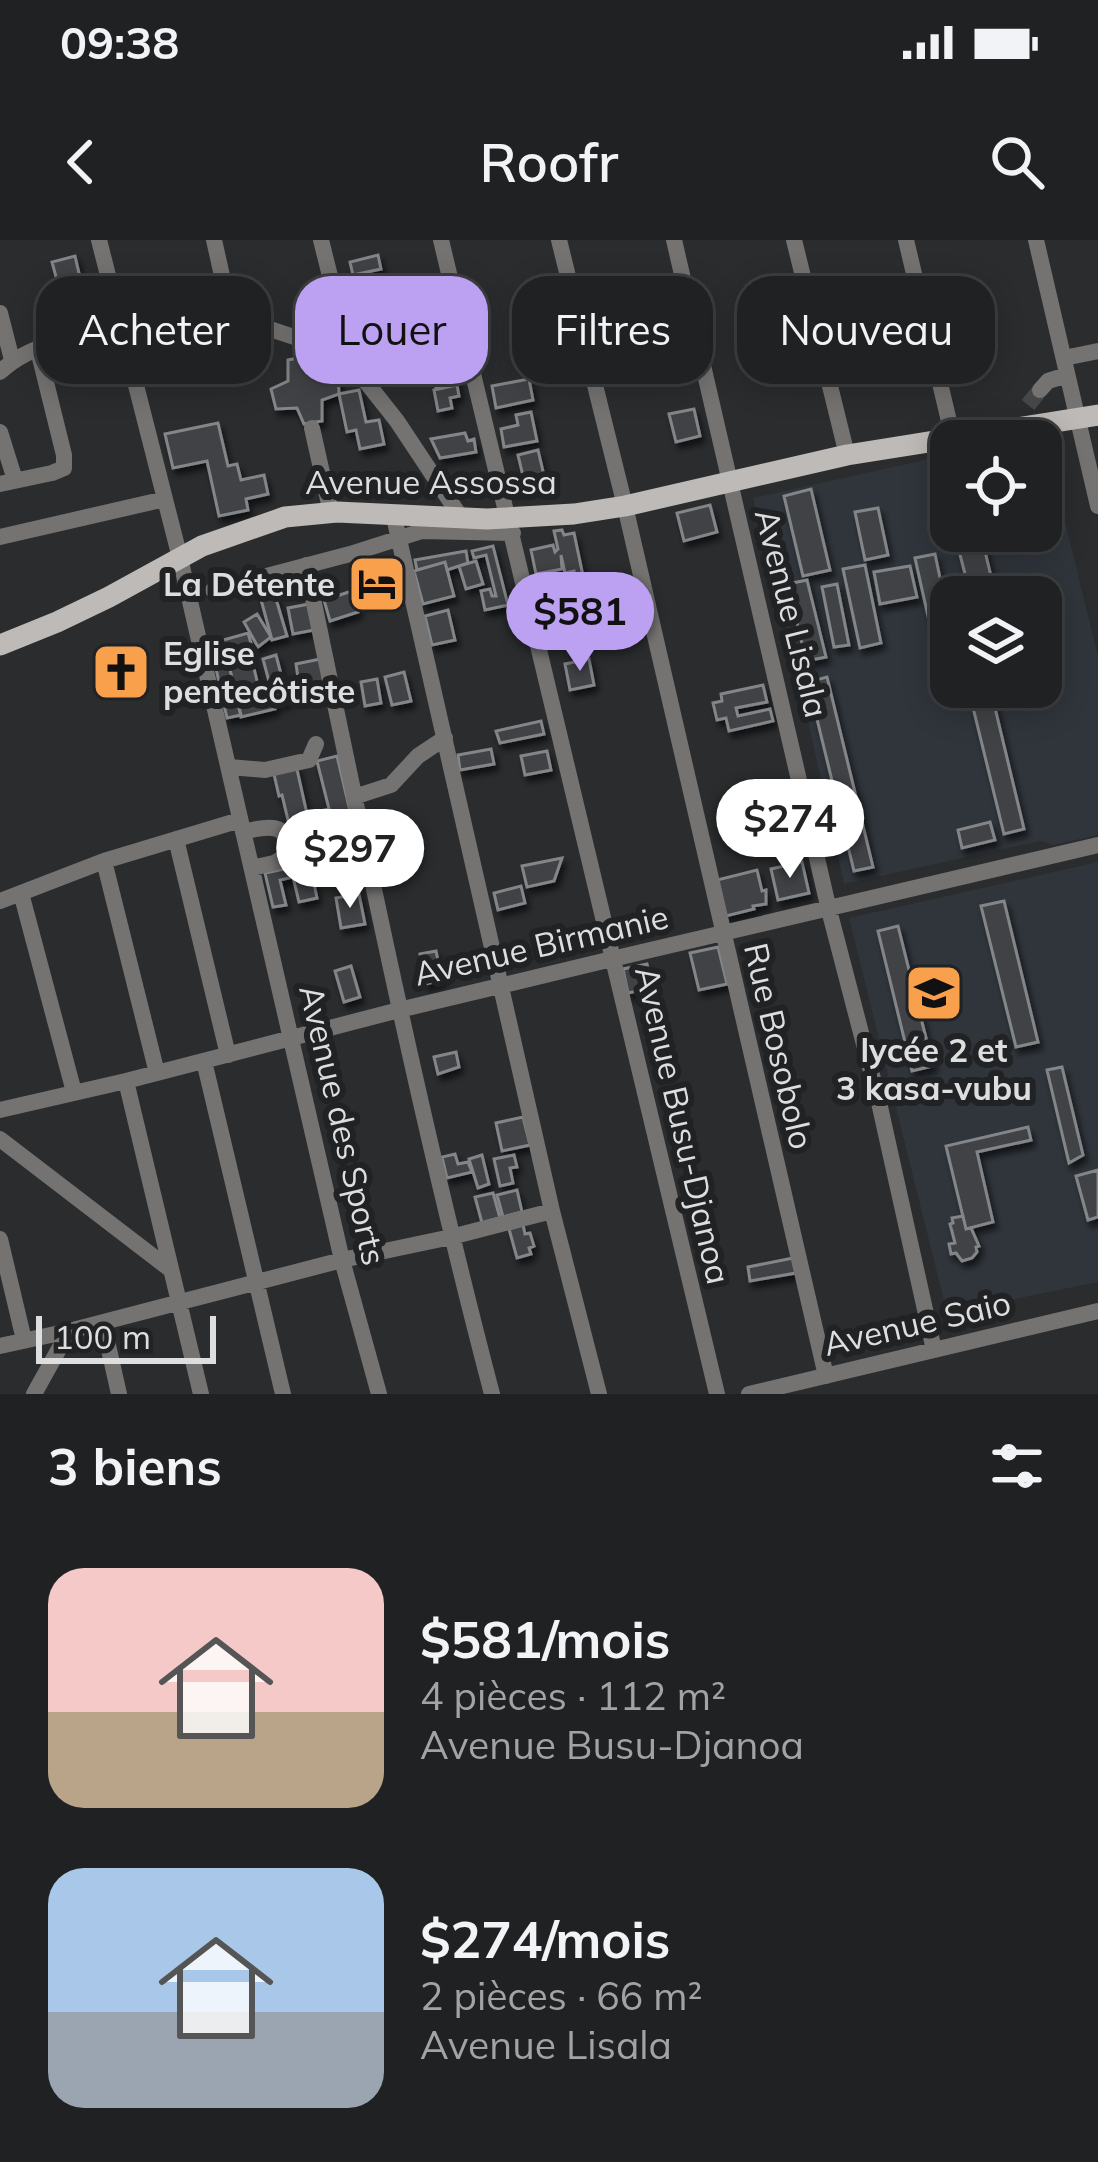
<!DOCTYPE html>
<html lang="fr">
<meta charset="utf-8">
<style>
body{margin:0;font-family:Mulish,sans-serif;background:#2d2e2f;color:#f1f3f6;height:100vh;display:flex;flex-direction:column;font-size:45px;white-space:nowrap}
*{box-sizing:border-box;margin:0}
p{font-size:39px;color:#a2a3a5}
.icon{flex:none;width:66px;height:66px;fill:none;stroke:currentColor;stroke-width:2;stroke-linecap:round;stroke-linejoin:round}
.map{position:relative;height:1154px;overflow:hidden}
.side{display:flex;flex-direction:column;background:#202122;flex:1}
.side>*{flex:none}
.guide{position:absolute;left:36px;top:36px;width:1026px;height:108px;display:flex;gap:24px}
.buttons{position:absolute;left:930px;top:180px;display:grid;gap:24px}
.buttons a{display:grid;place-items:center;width:132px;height:132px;border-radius:24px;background:#202122;box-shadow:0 6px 30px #0003,0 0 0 3px #3d3e40;font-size:60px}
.scale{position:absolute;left:36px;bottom:30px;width:180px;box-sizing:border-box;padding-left:12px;border:6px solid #dcdedf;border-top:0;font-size:33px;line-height:42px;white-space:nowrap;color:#dcdedf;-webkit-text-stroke:9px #212224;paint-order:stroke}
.price{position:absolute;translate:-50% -102px;padding:0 27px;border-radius:42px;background:#fff;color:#222;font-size:39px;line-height:78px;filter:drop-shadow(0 3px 6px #0008)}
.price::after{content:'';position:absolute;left:50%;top:72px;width:36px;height:27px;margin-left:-18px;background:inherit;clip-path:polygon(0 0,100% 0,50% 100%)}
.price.on{background:#bca0f2;color:#111}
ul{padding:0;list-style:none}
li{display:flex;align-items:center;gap:36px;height:300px;padding:0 48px}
li span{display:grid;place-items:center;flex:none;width:336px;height:240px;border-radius:36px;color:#555}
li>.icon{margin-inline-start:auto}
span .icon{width:144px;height:144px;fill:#fffc;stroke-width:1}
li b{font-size:51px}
h2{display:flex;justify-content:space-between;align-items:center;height:144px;padding:0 48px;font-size:51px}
.tag{padding:0 42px;border-radius:36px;background:#202122;box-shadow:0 6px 30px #0003,0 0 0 3px #3d3e40;font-size:42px;line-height:108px}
.tag.on{background:#bca0f2;color:#111}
.status{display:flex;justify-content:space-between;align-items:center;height:84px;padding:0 60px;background:#202122;direction:ltr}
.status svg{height:33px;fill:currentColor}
header{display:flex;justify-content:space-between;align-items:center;height:156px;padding:0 48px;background:#202122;font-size:54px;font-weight:600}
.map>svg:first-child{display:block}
.built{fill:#30353c;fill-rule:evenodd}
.building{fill:#404245;stroke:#838688;stroke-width:3;filter:url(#shadow)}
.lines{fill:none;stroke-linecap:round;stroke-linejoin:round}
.minor-tunnel{stroke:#454749;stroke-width:16;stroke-dasharray:16 8;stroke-linecap:butt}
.minor{stroke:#747372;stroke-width:16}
.major{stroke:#bdbab8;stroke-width:21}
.labels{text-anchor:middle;stroke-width:12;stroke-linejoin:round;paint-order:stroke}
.street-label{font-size:33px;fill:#dcdedf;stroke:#212224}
.poi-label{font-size:33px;font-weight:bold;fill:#dcdedf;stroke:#212224;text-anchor:end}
</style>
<div class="status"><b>09:38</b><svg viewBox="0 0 49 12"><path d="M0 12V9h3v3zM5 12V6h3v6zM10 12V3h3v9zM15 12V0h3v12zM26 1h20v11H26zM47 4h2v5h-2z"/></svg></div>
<header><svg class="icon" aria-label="back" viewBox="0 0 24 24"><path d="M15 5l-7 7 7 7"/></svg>Roofr<svg class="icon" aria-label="search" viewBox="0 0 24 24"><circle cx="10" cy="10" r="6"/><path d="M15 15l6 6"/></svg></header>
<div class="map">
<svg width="1098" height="1154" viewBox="0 0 1098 1154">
<defs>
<filter id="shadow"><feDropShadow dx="3.5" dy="6" stdDeviation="3" flood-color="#0009"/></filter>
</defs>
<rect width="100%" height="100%" fill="#2a2c2e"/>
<!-- built -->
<path class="built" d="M951 214V291H1041V257L1062 269 1098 416V595L1053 605 1040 601 844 644 796 427 753 258ZM951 357H1041V447H951Z
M1098 622V1042L947 1073 849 678Z"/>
<!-- building -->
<path class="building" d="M378 15 381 29 353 35 350 22Z
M75 16 81 42 59 48 52 22Z
M377 35 380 49 353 55 349 41Z
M209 37 214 57 186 64 183 52 189 51 187 42Z
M425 40 424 56 394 64 390 49Z
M381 54 384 74 352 79 349 59Z
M442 74 444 86 435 88 436 93 422 95 419 78Z
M389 86 391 93 383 95 386 109 364 114 359 94Z
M307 116 316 132 338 135 339 154 322 160V181L304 184 297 168 276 169 271 149 288 141V120Z
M454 126 457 144 436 147 433 130Z
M529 139 533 160 496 168 492 146Z
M457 145 459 156 450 158 452 168 438 171 434 150Z
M359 150 366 182 379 180 384 204 360 209 356 190 347 192 339 154Z
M694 169 700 196 676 202 669 174Z
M531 172 537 201 504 207 501 189 518 185 516 175Z
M218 183 228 226 237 224 241 240 264 235 268 254 246 259 248 270 219 276 207 221 173 228 165 194Z
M465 193 468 201 474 199 476 212 440 218 431 199Z
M538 210 546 244 514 251 512 238 523 236 518 215Z
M811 249 830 330 803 336 784 256Z
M710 265 717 292 684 301 677 273Z
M878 268 888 315 865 320 855 272Z
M562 290 564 295 574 293 583 336 575 338 574 331 565 333 561 315 562 329 536 334 531 310 553 305 555 312 558 309 554 291Z
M983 303 996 357H971L958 307Z
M493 306 508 365 485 370 481 351 490 349 492 356H496L486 315 474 318 472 311Z
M466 311 468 323 447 330 445 322 417 330 415 320Z
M935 314 951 390 932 394 915 318Z
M476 321 483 344 466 349 459 326Z
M445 322 454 356 423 364 414 331Z
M391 325 398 355 362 363 355 333Z
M865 325 881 403 860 408 843 329Z
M910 326 917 357 880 364 874 332Z
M585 338 589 356 576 358 579 374 554 379 548 348 577 342V339Z
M807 340 826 417 806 421 788 344Z
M837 344 849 405 834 407 822 347Z
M352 351 358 372 330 381 324 360Z
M274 352 287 396 272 400 260 356Z
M309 364 314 390 293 394 288 368Z
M448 370 455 400 432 405 425 376Z
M257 374 271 397 258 407 244 382Z
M248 393 253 410 213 420 209 404Z
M276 415 288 461 275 464 263 419Z
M251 416 258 445 235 452 228 421Z
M320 419 326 451 288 458 285 440 298 438 296 424Z
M589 419 594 445 570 450 565 424Z
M228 421 241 475 227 478 215 424Z
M404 432 411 461 392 465 385 437Z
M827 437 873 627 854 631 808 442Z
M377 439 381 463 365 466 361 442Z
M763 445 767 462 736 468 738 476 770 469 773 481 729 491 726 478 717 480 713 463 722 461 721 454Z
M968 447H990L1024 589 1004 594Z
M252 451 254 460 272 456 275 469 241 477 236 455Z
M541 481 544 494 500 503 496 491Z
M491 509 494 524 460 530 458 515Z
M547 511 551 530 525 535 521 516Z
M337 516 353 584 331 589 338 619 310 625 317 658 299 662 293 637 280 640 286 665 273 667 265 633 299 626 282 555 279 556 273 530 296 525 307 574 329 569 317 521Z
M990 582 995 600 962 608 958 590Z
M562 618 554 641 527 647 522 626Z
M802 622 809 653 778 660 771 629Z
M757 630 762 651 766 650V664L753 666 754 669 726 676 717 640Z
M521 646 525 663 498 670 494 653Z
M359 654 365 684 341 688 336 658Z
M1004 661 1038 802 1016 807 981 666Z
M898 686 933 826 912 831 878 691Z
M718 707 727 744 699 750 690 713Z
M436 711 442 740 426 744 420 714Z
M647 724 652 748 628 753 623 729Z
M351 726 360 757 344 762 335 731Z
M456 812 459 827 438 834 434 817Z
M1062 827 1083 915 1069 923 1047 830Z
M523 877 530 905 502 911 496 883Z
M1028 887 1031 900 977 912 993 982 966 989 946 906Z
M455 914 458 924 468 922 472 932 447 938 442 917Z
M482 915 489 944 478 948 469 919Z
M514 915 517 927 510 928 513 943 500 946 494 919Z
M1098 930V977L1088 980 1076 936Z
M517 950 522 972 503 977 497 955Z
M493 953 500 978 482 983 475 957Z
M963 976 966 989 971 988 979 1006 976 1007 977 1012 972 1018 962 1021 956 1013 951 1014 949 1004 955 1003 950 984 953 983 952 978Z
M523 985 525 994 530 993 534 1006 529 1008 531 1014 517 1018 509 989Z
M793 1018 796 1033 750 1041 748 1027Z"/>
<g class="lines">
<!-- minor-tunnel -->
<path class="minor-tunnel" d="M1028 165 1040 150"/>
<!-- minor -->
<path class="minor" d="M99 0 180 318 342 1020 379 1154
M214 0 231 76
M321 0 352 124
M441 0 717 1154
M559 0 625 266 826 1136
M674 0 829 670 878 858 934 1110
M794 0 847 215
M906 0 953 198
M1036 0 1098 266
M0 73 12 120
M119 77 231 76 297 98 352 124 397 181 462 279
M1064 118 1098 111
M0 132C31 103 85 91 125 101
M1040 150 1048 141 1067 135
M312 188 331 273
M0 192 15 240
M0 244 52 233 64 228V215L38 110
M393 273 552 971 599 1154
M0 297 165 259
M306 325C364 603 420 880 492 1154
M213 350 350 314 422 291 513 293
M229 527 265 530 309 520 316 504
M354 557 391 545 418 516 445 498
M243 592C266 586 290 581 289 614L274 623 252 628
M176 599 228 815
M104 621 157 833
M21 653 74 852
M0 661 104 621 240 580
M204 821 283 1154
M126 841 201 1154
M0 870 126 841 399 770 612 719 1098 605
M0 899 171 1030
M0 999 24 1100
M103 1083 119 1154
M0 1106 69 1091 342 1020 451 997 552 971
M34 1154 69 1091
M749 1154 1098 1071"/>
<!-- major -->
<path class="major" d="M0 405 57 382 109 357 202 306 285 277 337 272 487 279 574 274 625 266 847 215 1098 175"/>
</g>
<!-- icons -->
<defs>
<symbol id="hotel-square" viewBox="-11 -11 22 22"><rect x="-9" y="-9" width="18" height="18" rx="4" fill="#f9a04c" stroke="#212224"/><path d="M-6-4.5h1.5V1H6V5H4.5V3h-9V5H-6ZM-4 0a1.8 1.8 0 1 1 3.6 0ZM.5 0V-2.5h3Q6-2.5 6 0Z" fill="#111"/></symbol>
<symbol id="church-square" viewBox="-11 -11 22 22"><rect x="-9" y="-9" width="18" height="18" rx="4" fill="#f9a04c" stroke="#212224"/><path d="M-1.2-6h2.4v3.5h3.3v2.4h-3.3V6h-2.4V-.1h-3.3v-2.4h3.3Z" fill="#111"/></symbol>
<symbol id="school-square" viewBox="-11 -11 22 22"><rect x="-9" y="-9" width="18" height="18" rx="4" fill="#f9a04c" stroke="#212224"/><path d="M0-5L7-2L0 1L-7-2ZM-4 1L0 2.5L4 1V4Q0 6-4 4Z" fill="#111"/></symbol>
</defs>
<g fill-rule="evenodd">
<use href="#hotel-square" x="344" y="311" width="66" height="66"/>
<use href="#church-square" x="88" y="399" width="66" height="66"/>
<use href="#school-square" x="901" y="720" width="66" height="66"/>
</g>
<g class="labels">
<!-- street labels -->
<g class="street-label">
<text x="431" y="254">Avenue Assossa</text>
<text transform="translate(792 373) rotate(76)" y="12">Avenue Lisala</text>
<text transform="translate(541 705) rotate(-13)" y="12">Avenue Birmanie</text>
<text transform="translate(779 806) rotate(77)" y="12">Rue Bosobolo</text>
<text transform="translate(343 885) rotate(77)" y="12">Avenue des Sports</text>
<text transform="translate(683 885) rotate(77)" y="12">Avenue Busu-Djanoa</text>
<text transform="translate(917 1083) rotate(-13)" y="12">Avenue Saio</text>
</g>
<!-- poi labels -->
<g class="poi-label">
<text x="335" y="356">La Détente</text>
<text x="163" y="425" text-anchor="start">Eglise<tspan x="163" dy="38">pentecôtiste</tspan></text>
<text x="934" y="822" text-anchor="middle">lycée 2 et<tspan x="934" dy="38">3 kasa-vubu</tspan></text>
</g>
</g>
</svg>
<div class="buttons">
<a><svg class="icon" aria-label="locate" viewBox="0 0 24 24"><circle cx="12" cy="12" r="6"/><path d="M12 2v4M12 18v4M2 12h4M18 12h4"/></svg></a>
<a><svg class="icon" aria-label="layers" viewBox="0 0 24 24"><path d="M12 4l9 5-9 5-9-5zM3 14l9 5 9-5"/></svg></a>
</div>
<div class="scale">100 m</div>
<b class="price on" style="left:580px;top:434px">$581</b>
<b class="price" style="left:790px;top:641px">$274</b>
<b class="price" style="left:350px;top:671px">$297</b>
<div class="guide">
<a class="tag">Acheter</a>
<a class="tag on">Louer</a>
<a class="tag">Filtres</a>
<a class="tag">Nouveau</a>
</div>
</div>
<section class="side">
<h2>3 biens<svg class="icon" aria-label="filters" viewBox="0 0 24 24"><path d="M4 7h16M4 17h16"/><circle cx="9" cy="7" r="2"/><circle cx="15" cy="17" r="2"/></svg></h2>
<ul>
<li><span style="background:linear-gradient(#f6c9c9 60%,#b9a48a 0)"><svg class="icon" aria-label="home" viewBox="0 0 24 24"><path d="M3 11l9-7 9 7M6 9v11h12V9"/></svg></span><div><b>$581/mois</b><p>4 pièces · 112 m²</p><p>Avenue Busu-Djanoa</p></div></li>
<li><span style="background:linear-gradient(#a9c7e8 60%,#9aa5b1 0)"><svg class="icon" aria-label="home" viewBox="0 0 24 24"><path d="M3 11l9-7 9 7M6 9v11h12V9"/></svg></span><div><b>$274/mois</b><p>2 pièces · 66 m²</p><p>Avenue Lisala</p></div></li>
</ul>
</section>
